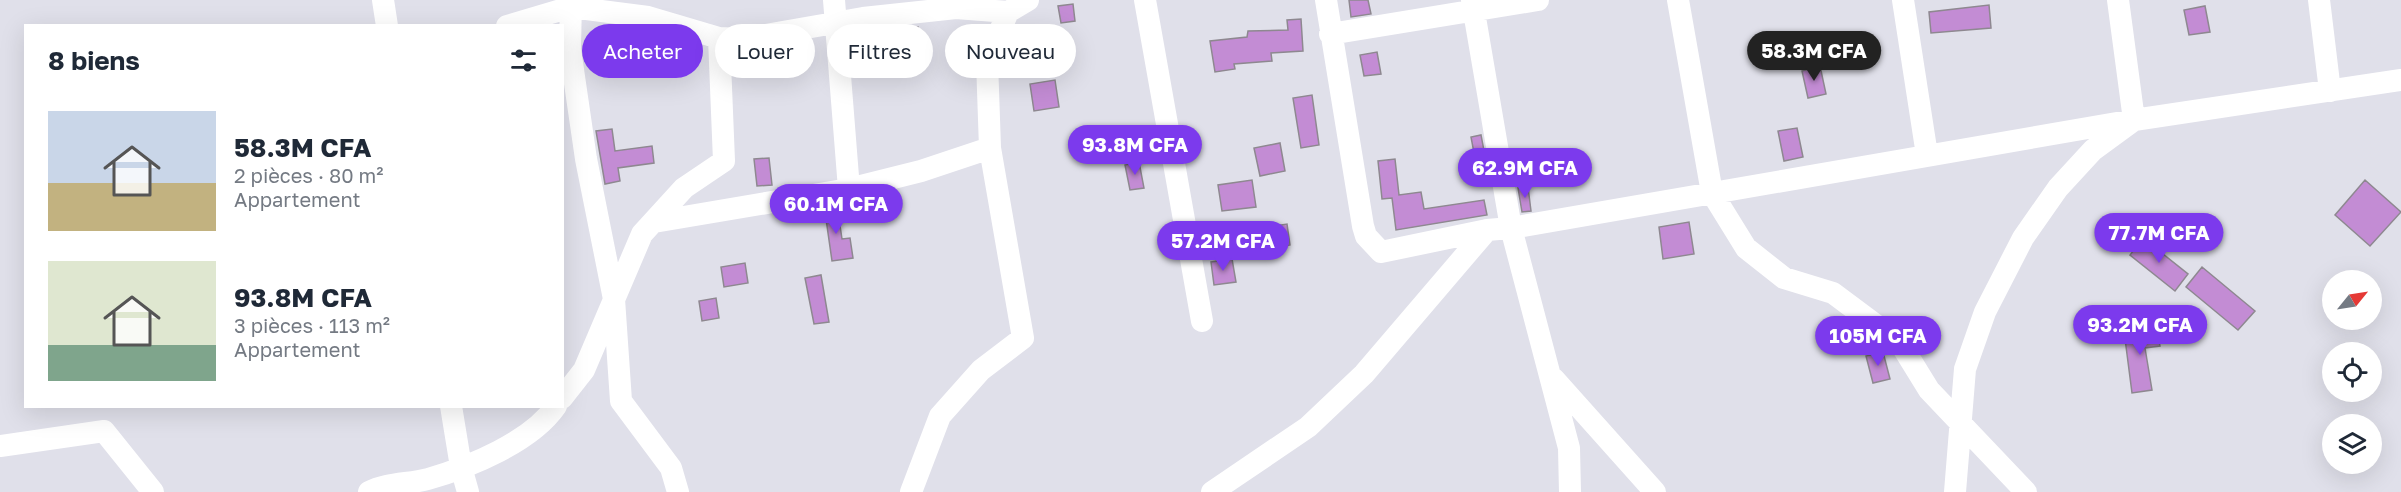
<!DOCTYPE html>
<html lang="fr">
<meta charset="utf-8">
<style>
body{margin:0;font-family:"Golos Text",sans-serif;background:#f6f6f7;color:#1f2937;height:100vh;display:flex;flex-direction:column;font-size:22px;white-space:nowrap}
*{box-sizing:border-box;margin:0}
p{font-size:20px;color:#747a83}
.icon{flex:none;width:33px;height:33px;fill:none;stroke:currentColor;stroke-width:2;stroke-linecap:round;stroke-linejoin:round}
.map{position:relative;flex:1;overflow:hidden}
.sheet{position:absolute;left:24px;top:24px;width:540px;height:384px;display:flex;flex-direction:column;background:#fff;border-radius:0px;box-shadow:0 6px 24px #0002}
.sheet>*{flex:none}
.guide{position:absolute;left:582px;top:24px;width:570px;height:54px;display:flex;gap:12px}
.needle{width:39px;rotate:60deg}
.fabs{position:absolute;left:2322px;top:270px;display:grid;gap:12px}
.fabs a{display:grid;place-items:center;width:60px;height:60px;border-radius:50%;background:#fff;box-shadow:0 6px 24px #0002;font-size:30px}
.price{position:absolute;translate:-50% -51px;padding:0 14px;border-radius:21px;background:#7c3aed;color:#fff;font-size:20px;line-height:39px;filter:drop-shadow(0 2px 3px #0008)}
.price::after{content:'';position:absolute;left:50%;top:36px;width:18px;height:14px;margin-left:-9px;background:inherit;clip-path:polygon(0 0,100% 0,50% 100%)}
.price.selected{background:#222;color:#fff}
ul{padding:0;list-style:none}
li{display:flex;align-items:center;gap:18px;height:150px;padding:0 24px}
li span{display:grid;place-items:center;flex:none;width:168px;height:120px;border-radius:0px;color:#555}
li>.icon{margin-inline-start:auto}
span .icon{width:72px;height:72px;fill:#fffc;stroke-width:1}
li b{font-size:26px}
h2{display:flex;justify-content:space-between;align-items:center;height:72px;padding:0 24px;font-size:26px}
.chip{padding:0 21px;border-radius:27px;background:#fff;box-shadow:0 6px 24px #0002;font-size:21px;line-height:54px}
.chip.selected{background:#7c3aed;color:#fff}
.map>svg:first-child{display:block}
.building{fill:#c38cd4;stroke:#8e8890;stroke-width:1.5}
.lines{fill:none;stroke-linecap:round;stroke-linejoin:round}
.minor{stroke:#fff;stroke-width:22}
</style>
<div class="map">
<svg width="2401" height="492" viewBox="0 0 2401 492">
<rect width="100%" height="100%" fill="#e0e0ea"/>
<!-- building -->
<path class="building" d="M1349 0H1368L1371 14 1351 17Z
M1073 4 1075 21 1061 23 1058 6Z
M1989 5 1991 28 1931 33 1929 12Z
M2205 6 2210 32 2189 35 2184 10Z
M1301 19 1303 51 1271 53 1272 61 1234 64 1235 69 1215 72 1210 41 1247 37 1248 31 1288 30 1287 20Z
M918 27 922 54 904 56 900 29Z
M1377 52 1381 74 1364 76 1360 55Z
M1820 66 1826 94 1808 98 1802 71Z
M1055 80 1059 107 1034 111 1030 84Z
M1312 95 1319 145 1301 148 1293 98Z
M1797 128 1803 157 1784 161 1778 131Z
M612 129 615 151 652 146 654 163 618 168 620 181 605 184 596 131Z
M1481 135 1485 156 1475 158 1471 137Z
M1280 143 1285 171 1260 176 1254 148Z
M769 158 772 185 757 186 754 159Z
M1395 159 1399 195 1421 192 1424 209 1484 200 1487 215 1396 230 1392 198 1382 199 1378 161Z
M1139 162 1144 188 1130 190 1125 165Z
M1252 180 1256 207 1222 211 1218 185Z
M2365 180 2401 212 2370 246 2335 215Z
M1528 187 1531 211 1522 212 1518 188Z
M837 205 842 239 850 238 853 258 832 261 826 219 822 220 821 208Z
M1689 222 1694 254 1663 259 1659 227Z
M1287 224 1290 245 1272 249 1268 227Z
M2143 238 2188 274 2175 291 2130 255Z
M1232 259 1236 282 1214 285 1211 262Z
M745 263 748 283 724 287 721 267Z
M2202 267 2255 311 2238 330 2186 287Z
M821 275 829 322 814 324 805 278Z
M716 298 719 318 702 321 699 301Z
M2156 326 2160 346 2145 348 2152 390 2132 393 2124 331Z
M1883 352 1890 379 1873 383 1866 356Z"/>
<g class="lines">
<!-- minor -->
<path class="minor" d="M383 0 387 26
M571 0 570 49 586 159 614 299 621 401 671 468 678 492
M834 0 849 189
M1145 0 1202 321
M1326 0 1363 226 1366 236 1381 252 1487 230 1511 228 2134 120 2401 80
M1472 0 1511 228 1569 448 1570 492
M1678 0 1712 193 1746 248 1784 278 1833 293 1900 343 1929 390 2026 492
M1903 0 1927 155
M2319 0 2330 91
M507 26 571 7 648 17 719 38 743 39 863 18 956 8 1008 12 1028 0
M1330 34 1538 0
M654 222 849 189 921 171 990 148
M1554 379 1655 492
M562 398 584 370 642 234 684 188 724 161 719 38
M451 406 461 467 468 492
M0 446 104 431 153 492
M369 492C386 483 410 484 428 479 470 467 531 442 556 406
M911 492 940 416 981 370 1023 338 990 148 987 61 1008 12
M1212 492 1308 427 1364 374 1487 230
M1955 492 1965 369 1985 312 2023 238 2058 188 2093 150 2134 120 2118 0"/>
</g>
</svg>
<div class="fabs">
<a><svg class="needle" viewBox="-14 -14 28 28"><path d="M0-13l5 13h-10z" fill="#e53935"/><path d="M0 13l5-13h-10z" fill="#747a83"/></svg></a>
<a><svg class="icon" aria-label="locate" viewBox="0 0 24 24"><circle cx="12" cy="12" r="6"/><path d="M12 2v4M12 18v4M2 12h4M18 12h4"/></svg></a>
<a><svg class="icon" aria-label="layers" viewBox="0 0 24 24"><path d="M12 4l9 5-9 5-9-5zM3 14l9 5 9-5"/></svg></a>
</div>
<b class="price selected" style="left:1814px;top:82px">58.3M CFA</b>
<b class="price" style="left:1135px;top:176px">93.8M CFA</b>
<b class="price" style="left:1525px;top:199px">62.9M CFA</b>
<b class="price" style="left:836px;top:235px">60.1M CFA</b>
<b class="price" style="left:2159px;top:264px">77.7M CFA</b>
<b class="price" style="left:1223px;top:272px">57.2M CFA</b>
<b class="price" style="left:2140px;top:356px">93.2M CFA</b>
<b class="price" style="left:1878px;top:367px">105M CFA</b>
<div class="guide">
<a class="chip selected">Acheter</a>
<a class="chip">Louer</a>
<a class="chip">Filtres</a>
<a class="chip">Nouveau</a>
</div>
<section class="sheet">
<h2>8 biens<svg class="icon" aria-label="filters" viewBox="0 0 24 24"><path d="M4 7h16M4 17h16"/><circle cx="9" cy="7" r="2"/><circle cx="15" cy="17" r="2"/></svg></h2>
<ul>
<li><span style="background:linear-gradient(#c9d6e8 60%,#c2b280 0)"><svg class="icon" aria-label="home" viewBox="0 0 24 24"><path d="M3 11l9-7 9 7M6 9v11h12V9"/></svg></span><div><b>58.3M CFA</b><p>2 pièces · 80 m²</p><p>Appartement</p></div></li>
<li><span style="background:linear-gradient(#dfe7d0 70%,#7fa58c 0)"><svg class="icon" aria-label="home" viewBox="0 0 24 24"><path d="M3 11l9-7 9 7M6 9v11h12V9"/></svg></span><div><b>93.8M CFA</b><p>3 pièces · 113 m²</p><p>Appartement</p></div></li>
</ul>
</section>
</div>
